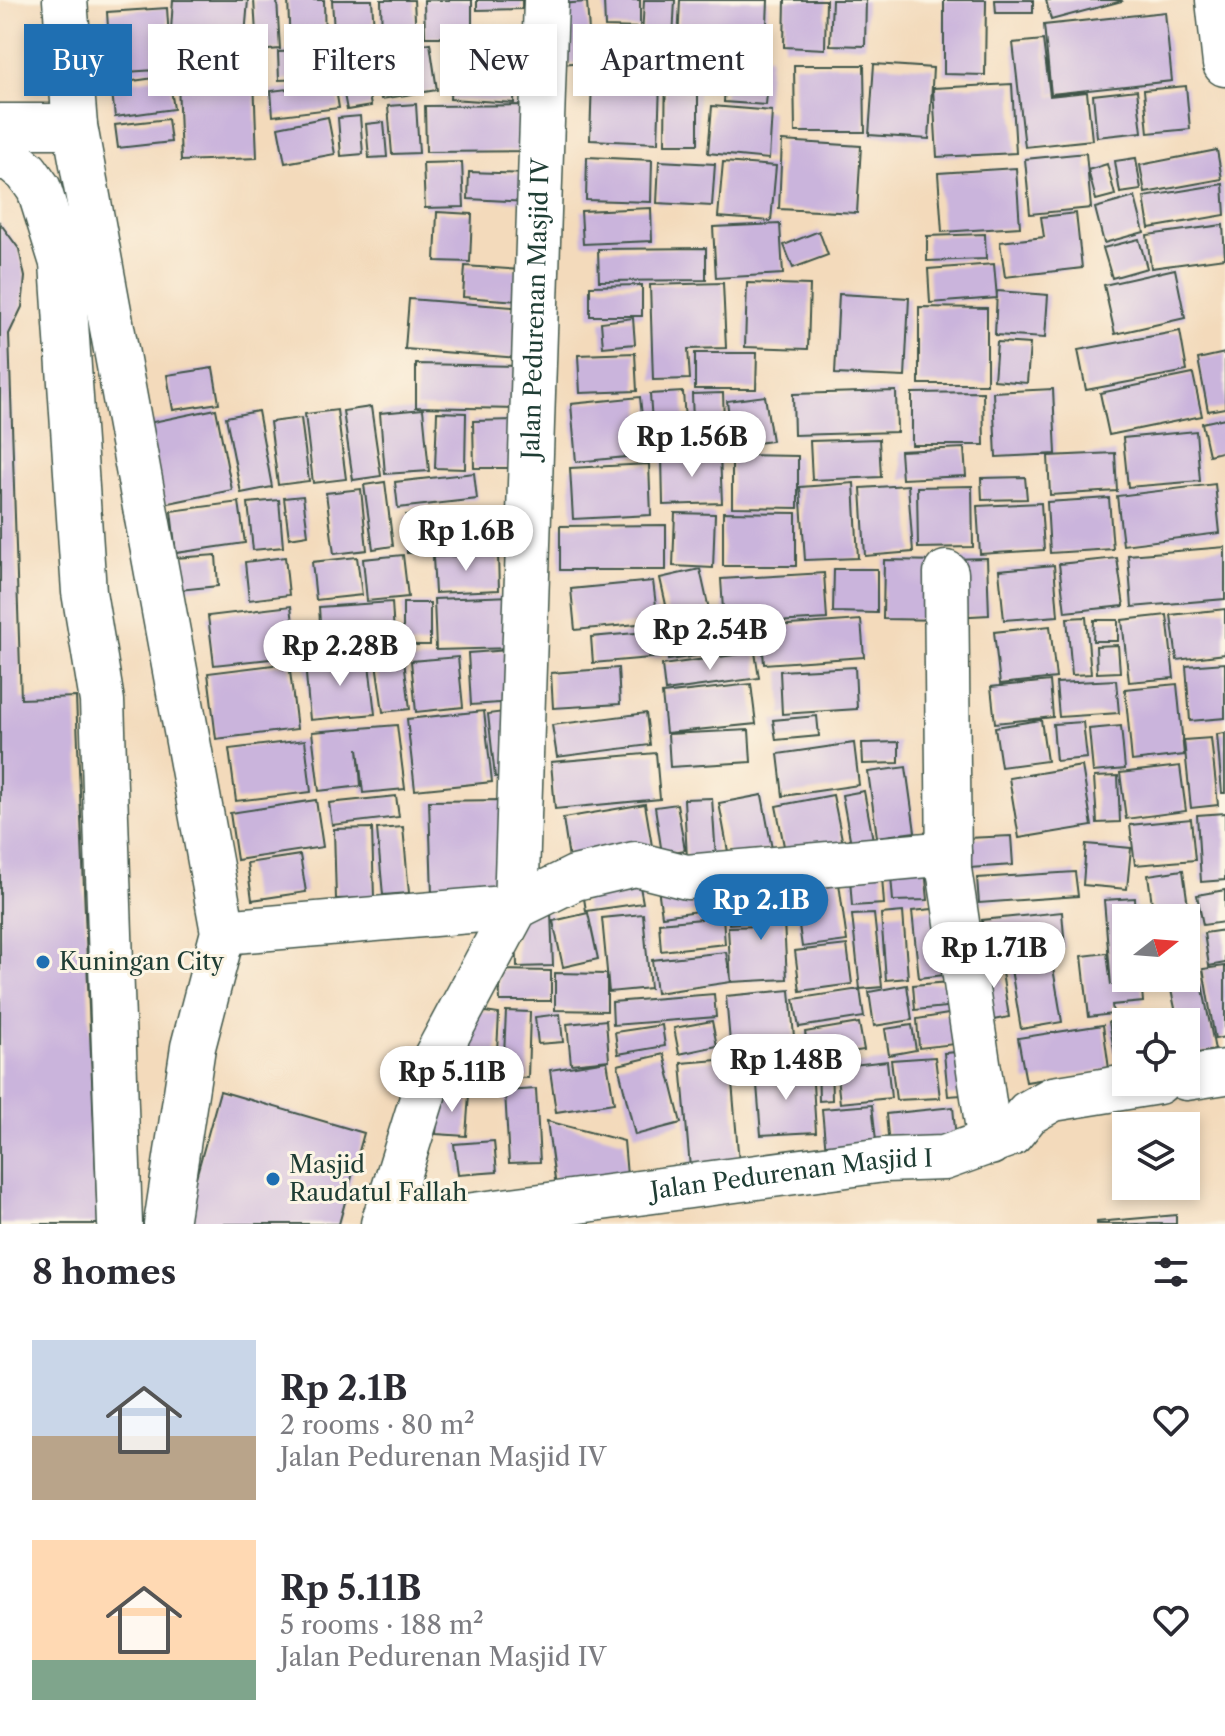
<!DOCTYPE html>
<meta charset="utf-8">
<style>
body{margin:0;font-family:"Libre Caslon Text",serif;background:#f2f2f3;color:#2b2b33;height:100vh;display:flex;flex-direction:column;font-size:30px;white-space:nowrap}
*{box-sizing:border-box;margin:0}
p{font-size:26px;color:#7c7c81}
.icon{flex:none;width:44px;height:44px;fill:none;stroke:currentColor;stroke-width:2;stroke-linecap:round;stroke-linejoin:round}
.map{position:relative;height:1224px;overflow:hidden}
.side{display:flex;flex-direction:column;background:#fff;flex:1}
.side>*{flex:none}
.hud{position:absolute;left:24px;top:24px;width:800px;height:72px;display:flex;gap:16px}
.needle{width:52px;rotate:73deg}
.controls{position:absolute;left:1112px;top:904px;display:grid;gap:16px}
.controls a{display:grid;place-items:center;width:88px;height:88px;border-radius:0px;background:#fff;box-shadow:0 4px 12px #0003;font-size:40px}
.price{position:absolute;translate:-50% -68px;padding:0 18px;border-radius:28px;background:#fff;color:#222;font-size:26px;line-height:52px;filter:drop-shadow(0 2px 4px #0008)}
.price::after{content:'';position:absolute;left:50%;top:48px;width:24px;height:18px;margin-left:-12px;background:inherit;clip-path:polygon(0 0,100% 0,50% 100%)}
.price.active{background:#1f6fb2;color:#fff}
ul{padding:0;list-style:none}
li{display:flex;align-items:center;gap:24px;height:200px;padding:0 32px}
li span{display:grid;place-items:center;flex:none;width:224px;height:160px;border-radius:0px;color:#555}
li>.icon{margin-inline-start:auto}
span .icon{width:96px;height:96px;fill:#fffc;stroke-width:1}
li b{font-size:34px}
h2{display:flex;justify-content:space-between;align-items:center;height:96px;padding:0 32px;font-size:34px}
.pill{padding:0 28px;border-radius:0px;background:#fff;box-shadow:0 4px 12px #0003;font-size:28px;line-height:72px}
.pill.active{background:#1f6fb2;color:#fff}
.map>svg:first-child{display:block}
.building{fill:#cab4dc}
.lines{fill:none;stroke-linecap:round;stroke-linejoin:round}
.minor-casing{stroke:#3f5548;stroke-width:47}
.minor{stroke:#fff;stroke-width:44}
.poi-dot{fill:#1f6fb2;stroke:#fcf5e5;stroke-width:3}
.labels{text-anchor:middle;stroke-width:6;stroke-linejoin:round;paint-order:stroke}
.street-label{font-size:24px;fill:#1f3d34;stroke:#fcf5e5}
.poi-label{font-size:24px;fill:#1f3d34;stroke:#fcf5e5;text-anchor:start}
</style>
<div class="map">
<svg width="1225" height="1224" viewBox="0 0 1225 1224">
<rect width="100%" height="100%" fill="#fcf5e5"/>
<filter id="ink" filterUnits="userSpaceOnUse"><feTurbulence type="fractalNoise" baseFrequency=".0125" numOctaves="2"/><feDisplacementMap in="SourceGraphic" scale="16" xChannelSelector="R" yChannelSelector="G"/><feConvolveMatrix kernelMatrix="1 2 1 2 8 2 1 2 1" color-interpolation-filters="sRGB"/></filter>
<filter id="wash" filterUnits="userSpaceOnUse"><feTurbulence type="fractalNoise" baseFrequency=".006" numOctaves="4" result="noise"/><feDisplacementMap in="SourceGraphic" scale="32" xChannelSelector="R" yChannelSelector="G"/><feGaussianBlur stdDeviation="1.8" result="paint"/><feColorMatrix in="noise" values="0 0 0 0 0 0 0 0 0 0 0 0 0 0 0 0 0 1.4 0 .05"/><feComposite in="paint" operator="in"/></filter>
<g filter="url(#wash)">
<rect width="100%" height="100%" fill="#f3dabb"/>
<g id="blocks">
<!-- building -->
<path class="building" d="M173 0H248L245 36 171 30Z
M254 0H277L280 49 257 51Z
M288 0H324L325 44 290 45Z
M332 0H372L375 44 335 47Z
M381 0H414L416 37 382 38Z
M424 0H472V37H425Z
M477 0H522V9L477 10Z
M604 0H640V28L605 27Z
M644 0H675L673 39 642 37Z
M680 0H768L766 48 678 43Z
M785 0H826L825 49 784 47Z
M832 0H866L865 46 830 45Z
M944 0H986L985 75 944 74Z
M995 0H1033V13H996Z
M1046 0H1121L1122 1 1051 20Z
M587 2 591 61 563 64 558 4Z
M167 8 171 69 111 73 107 12Z
M1165 12 1172 81 1051 94 1044 25Z
M477 34 535 35 534 59 477 58Z
M1043 40 1050 96 1087 92 1092 140 1025 147 1013 43Z
M430 43 437 90 381 99 374 52Z
M593 49 661 51 658 143 590 140Z
M329 50 330 78 279 80 278 52Z
M253 51 257 158 181 161 177 54Z
M727 53 770 57 766 105 724 102Z
M666 54H698V144H665Z
M452 63 515 66 514 103 450 99Z
M874 64 933 68 929 139 869 135Z
M794 65H864L865 132H795Z
M169 76 174 109 115 117 111 84Z
M366 80 371 106 347 110 342 84Z
M335 83 339 108 273 116 271 91Z
M1012 84 1016 153 937 157 933 88Z
M1186 86 1190 129 1148 133 1144 90Z
M1137 90 1142 132 1097 137 1093 95Z
M416 104 419 153 392 154 388 106Z
M534 105 536 151 426 152 425 106Z
M712 106 772 111 769 159 708 153Z
M360 116 363 154 341 156 338 118Z
M328 117 335 154 285 163 278 127Z
M168 119 171 142 118 148 115 125Z
M384 122 387 157 369 158 366 124Z
M782 141 861 146 857 213 779 209Z
M1217 150 1222 179 1145 193 1140 165Z
M1086 153 1091 208 1030 214 1025 159Z
M587 157 652 160 651 202 586 200Z
M1136 158 1141 190 1120 193 1115 161Z
M659 161 715 164 712 206 657 203Z
M462 162 464 207 425 208 423 163Z
M723 162 776 166 771 221 718 217Z
M1107 164 1115 195 1096 200 1088 170Z
M1016 168 1020 227 942 232 938 173Z
M469 172 530 174 528 202 468 199Z
M1223 184 1225 215 1149 228 1144 197Z
M1135 197 1144 232 1104 243 1095 208Z
M651 208 652 241 583 244 581 211Z
M437 212 472 214 470 262 435 261Z
M1076 213 1082 268 1005 277 1000 242 1044 237 1041 217Z
M0 223 19 249 25 277 22 307 9 334 21 699 76 697 98 1224H0Z
M780 224 783 274 716 278 713 227Z
M1223 225 1225 258 1151 268 1147 235Z
M819 231 828 255 793 268 784 245Z
M985 234 986 259 927 261V236Z
M1139 239 1147 268 1112 278 1103 248Z
M706 248V280L599 281 598 249Z
M994 264 997 298 930 303 928 269Z
M465 266 521 270 520 301 463 297Z
M1175 269 1185 318 1115 334 1104 285Z
M723 283 726 348 688 349 690 379 653 380 650 285Z
M747 283 810 285 808 349 745 347Z
M642 285V316H590V286Z
M997 291 1048 295 1045 338 995 335Z
M839 294 909 298 905 377 835 374Z
M409 299 524 308 520 358 405 349Z
M919 307 987 308V384H919Z
M633 318 635 344 603 347 601 322Z
M1180 331 1187 371 1086 390 1078 350Z
M997 342 1030 344 1027 383 994 380Z
M635 353 637 391 580 393 578 355Z
M695 353H757L756 389H695Z
M1225 353V408L1208 411 1198 359Z
M416 364 519 366V409L416 407Z
M213 368 219 403 173 410 167 375Z
M1193 374 1202 416 1109 435 1100 393Z
M1053 389 1056 454 996 457 993 392Z
M896 391 897 432 794 435 793 394Z
M683 392 687 449 654 451 650 394Z
M983 392 984 445H912V393Z
M723 393 725 450 694 452 692 394Z
M765 396 772 441 733 446 727 401Z
M640 397 646 455 576 462 571 404Z
M371 407 381 476 353 480 343 411Z
M216 409 232 490 164 504 148 423Z
M423 409 429 471 385 474 380 413Z
M337 410 346 479 313 483 305 414Z
M258 411 272 487 241 493 226 417Z
M437 412 466 413 465 469 435 468Z
M301 418 309 481 278 485 270 422Z
M1225 418V451L1209 455 1202 423Z
M515 420 516 468H474L473 421Z
M1196 431 1200 481 1128 487 1123 438Z
M879 439 881 477 812 480 810 441Z
M964 448 966 476 902 479 900 451Z
M1115 453 1117 491 1050 495 1048 456Z
M720 454 722 503 663 505 662 455Z
M732 455 798 456V508L732 507Z
M649 464 651 515 573 519 570 468Z
M474 473 477 499 398 508 395 482Z
M1025 477 1027 499 982 500 981 478Z
M385 482 393 546 373 549 364 485Z
M854 483 858 558 805 560 800 487Z
M1215 484 1220 533 1123 545 1117 496Z
M908 485 913 552 865 556 861 488Z
M972 486 973 547 918 548 917 487Z
M361 489 367 550 334 554 326 493Z
M303 496 308 535 289 538 284 498Z
M1109 498 1113 549 1050 553 1047 502Z
M279 500 283 547 253 550 248 503Z
M239 502 245 543 176 553 171 511Z
M1041 503 1044 550 980 554 977 506Z
M723 512 796 513V566H723Z
M510 513 511 550 407 553 406 515Z
M675 513 715 514 713 568 673 566Z
M666 525V570H560V526Z
M1225 547V599L1132 607 1128 555Z
M498 554 499 590 435 593 433 557Z
M216 555 218 586 179 590 175 558Z
M403 555 408 597 367 601 363 559Z
M285 557 289 595 249 600 245 562Z
M357 557 362 595 316 600 312 562Z
M987 558 989 615 953 617 950 559Z
M1117 558 1124 606 1065 612 1059 564Z
M884 560 946 561 945 620 883 619Z
M1054 565 1058 616 1004 620 999 570Z
M700 569 712 623 672 632 660 578Z
M834 569H877V613L833 612Z
M824 573 827 619 724 625 721 579Z
M653 581 658 622 575 630 571 589Z
M512 596 514 648 436 650 434 599Z
M392 602 395 651 322 655 319 607Z
M403 603H430V645H403Z
M291 606 297 656 214 665 208 616Z
M1225 609V654L1177 660 1171 615Z
M1167 615 1174 678 1129 682 1122 620Z
M1086 617 1091 674 1072 675 1067 618Z
M861 620 864 657 764 664 761 627Z
M1094 620H1118V641H1093Z
M1050 626 1056 678 1000 684 994 632Z
M750 627 752 648 668 660 666 639Z
M658 631 661 657 593 663 591 637Z
M1118 645 1120 672 1097 673 1096 646Z
M509 650 513 702 471 705 468 653Z
M755 652 759 678 665 691 662 665Z
M368 656 375 714 310 720 305 663Z
M458 657 463 707 416 712 411 661Z
M404 660 410 709 383 712 376 663Z
M289 663 297 729 216 739 208 673Z
M1225 663V718L1190 721 1186 666Z
M855 667 857 709 782 714 780 671Z
M618 668 620 704 553 708 551 673Z
M1116 680 1119 713 1059 717 1056 683Z
M1050 681 1053 717 995 723 991 687Z
M751 684 756 724 666 733 662 694Z
M1177 684 1184 755 1132 761 1125 689Z
M484 711 492 782 415 790 407 719Z
M511 711 518 775 495 777 488 714Z
M646 713 650 745 557 757 552 725Z
M817 716 819 736 776 740 773 720Z
M1041 720 1047 761 1001 767 995 727Z
M1083 722 1087 758 1056 761 1053 724Z
M397 725 405 789 363 793 358 748 361 786 319 791 312 732Z
M1121 726 1125 769 1093 772 1089 729Z
M749 730 751 762 670 767 668 734Z
M1225 733V793H1222L1217 734Z
M1211 738 1218 805 1191 808 1184 740Z
M305 740 311 792 236 801 229 749Z
M899 742V763L863 764 862 743Z
M854 743 859 785 783 796 778 754Z
M656 753 660 799 555 809 551 762Z
M1082 766 1092 826 1019 838 1009 778Z
M1180 766 1186 811 1126 819 1120 773Z
M906 767 915 832 877 837 868 772Z
M1118 776 1120 822 1097 823 1094 777Z
M864 791 873 840 851 844 842 795Z
M762 795 772 849 729 857 719 803Z
M833 795 843 844 786 856 776 806Z
M396 796 399 817 332 825 329 803Z
M712 798 716 858 687 859 684 799Z
M316 800 323 847 237 860 230 813Z
M503 800 505 893 432 895 429 801Z
M645 804 654 858 571 872 563 818Z
M677 804 685 850 662 854 655 807Z
M1225 813V880L1201 882 1197 815Z
M1191 819 1195 860 1135 865 1130 825Z
M403 827 409 893 383 895 377 829Z
M372 828 374 898 336 899 334 829Z
M1011 836 1013 865 969 868 967 838Z
M1086 844 1131 848 1127 889 1083 885Z
M300 855 306 892 252 900 247 863Z
M924 860 928 900 893 901 890 863Z
M881 863 884 904 852 906 849 865Z
M837 869 847 941 802 947 792 875Z
M637 870 643 903 586 911 581 878Z
M1183 870 1194 949 1186 950V918H1154L1148 875Z
M1075 872 1078 896 979 903 977 878Z
M755 880 756 922 729 924 728 881Z
M703 882 706 910 662 916 658 888Z
M760 883H782L787 979 731 982 728 927 762 926Z
M1225 890V922L1203 925 1197 895Z
M1135 898 1136 918H1126V978H1141L1143 1002 1112 1005 1113 1014 1089 1017 1082 956 1107 953 1111 985 1104 900Z
M954 907 961 973 919 978 912 911Z
M551 912 553 966 517 967 516 913Z
M903 912 908 978 886 980 881 914Z
M1062 912 1065 948 985 955 982 920Z
M588 913 598 959 563 967 553 921Z
M643 914 650 988 609 992 602 918Z
M874 914 882 987 860 989 864 1017 799 1027 794 999 860 989 852 915Z
M723 917 725 944 661 951 659 923Z
M1225 930V963L1209 966 1204 933Z
M847 945 852 984 800 991 795 951Z
M1050 950 1062 1022 1021 1029 1009 957Z
M726 952 731 982 656 993 652 960Z
M1000 960 1009 1017 988 1021 979 964Z
M1225 966V1037L1215 1039 1203 969Z
M499 970 551 971V1001H500Z
M555 973 607 974V1011L555 1010Z
M962 981 967 1005 915 1010 913 985Z
M1202 984 1215 1050 1186 1055V1022H1178L1171 990Z
M907 985 912 1020 874 1026 869 992Z
M790 990 795 1049 731 1054 726 996Z
M714 994 716 1017 613 1025 612 1002Z
M471 1010 499 1014 496 1069 445 1064Z
M506 1011 530 1012 528 1078 503 1077Z
M967 1011 973 1042 919 1048 917 1019Z
M560 1014 563 1042 538 1044 535 1017Z
M1152 1014 1153 1022H1126V1064L1117 1066 1109 1022Z
M606 1020 609 1060 571 1064 567 1024Z
M712 1021 717 1046 679 1054 674 1028Z
M859 1023 864 1050 809 1058 805 1032Z
M662 1025 665 1046 618 1054 615 1032Z
M912 1025 916 1050 889 1055 885 1029Z
M1103 1025 1109 1069 1026 1082 1018 1038Z
M973 1051 977 1094 948 1096 944 1053Z
M664 1054 681 1123 635 1135 618 1065Z
M935 1057 940 1098 896 1100 891 1060Z
M730 1059 739 1163 690 1168 681 1063Z
M607 1061 614 1103 556 1112 550 1070Z
M818 1061H831L832 1100 819 1101Z
M887 1061 891 1098 840 1103 836 1067Z
M812 1068 816 1132 761 1135 756 1072Z
M536 1089 540 1162 509 1163 505 1091Z
M220 1091 364 1133 339 1224H183Z
M439 1092 469 1094 466 1136 436 1134Z
M872 1105 877 1149 826 1153 822 1109Z
M953 1107 957 1150 890 1157 886 1114Z
M547 1121 624 1141 627 1176 556 1187Z
M494 1141 497 1172 458 1175 454 1144Z
M1176 1215V1224H1097V1222Z"/>
</g>
</g>
<g filter="url(#ink)">
<use href="#blocks" fill-opacity="0" stroke="#3f5548" stroke-width="2"/>
<g class="lines">
<defs>
<g id="minor">
<path d="M65 0 75 126 223 932 193 1047 166 1224"/>
<path d="M1218 0 1225 64"/>
<path d="M0 126H75"/>
<path d="M0 158 9 157 27 172 39 189 62 263 84 592 102 701 120 1224"/>
<path d="M946 573 949 869 990 1143"/>
<path d="M223 932 516 907 575 878 635 864 687 877 949 853"/>
<path d="M1186 1078 1225 1072"/>
<path id="s1" d="M383 1224 434 1060 516 907 546 0"/>
<path id="s2" d="M407 1224 884 1160 944 1158 1011 1134 1028 1113 1053 1099 1158 1082"/>
</g>
</defs>
<!-- minor casing -->
<use href="#minor" class="minor-casing"/>
<!-- minor -->
<use href="#minor" class="minor"/>
</g>
</g>
<!-- markers -->
<g class="poi-dot">
<circle cx="43" cy="962" r="8"/>
<circle cx="273" cy="1179" r="8"/>
</g>
<g class="labels">
<!-- street labels -->
<g class="street-label">
<text dy="8" stroke="none"><textPath href="#s1" startOffset="944">Jalan Pedurenan Masjid IV</textPath></text>
<text dy="8" stroke="none"><textPath href="#s2" startOffset="388">Jalan Pedurenan Masjid I</textPath></text>
</g>
<!-- poi labels -->
<g class="poi-label">
<text x="59" y="970">Kuningan City</text>
<text x="289" y="1173">Masjid<tspan x="289" dy="28">Raudatul Fallah</tspan></text>
</g>
</g>
</svg>
<div class="controls">
<a><svg class="needle" viewBox="-14 -14 28 28"><path d="M0-13l5 13h-10z" fill="#e53935"/><path d="M0 13l5-13h-10z" fill="#7c7c81"/></svg></a>
<a><svg class="icon" aria-label="locate" viewBox="0 0 24 24"><circle cx="12" cy="12" r="6"/><path d="M12 2v4M12 18v4M2 12h4M18 12h4"/></svg></a>
<a><svg class="icon" aria-label="layers" viewBox="0 0 24 24"><path d="M12 4l9 5-9 5-9-5zM3 14l9 5 9-5"/></svg></a>
</div>
<b class="price" style="left:692px;top:479px">Rp 1.56B</b>
<b class="price" style="left:466px;top:573px">Rp 1.6B</b>
<b class="price" style="left:710px;top:672px">Rp 2.54B</b>
<b class="price" style="left:340px;top:688px">Rp 2.28B</b>
<b class="price active" style="left:761px;top:942px">Rp 2.1B</b>
<b class="price" style="left:994px;top:990px">Rp 1.71B</b>
<b class="price" style="left:786px;top:1102px">Rp 1.48B</b>
<b class="price" style="left:452px;top:1114px">Rp 5.11B</b>
<div class="hud">
<a class="pill active">Buy</a>
<a class="pill">Rent</a>
<a class="pill">Filters</a>
<a class="pill">New</a>
<a class="pill">Apartment</a>
</div>
</div>
<section class="side">
<h2>8 homes<svg class="icon" aria-label="filters" viewBox="0 0 24 24"><path d="M4 7h16M4 17h16"/><circle cx="9" cy="7" r="2"/><circle cx="15" cy="17" r="2"/></svg></h2>
<ul>
<li><span style="background:linear-gradient(#c9d6e8 60%,#b9a48a 0)"><svg class="icon" aria-label="home" viewBox="0 0 24 24"><path d="M3 11l9-7 9 7M6 9v11h12V9"/></svg></span><div><b>Rp 2.1B</b><p>2 rooms · 80 m²</p><p>Jalan Pedurenan Masjid IV</p></div><svg class="icon" aria-label="heart" viewBox="0 0 24 24"><path d="M12 20l-8-8c-3-5 5-10 8-4 3-6 11-1 8 4z"/></svg></li>
<li><span style="background:linear-gradient(#ffd9b3 75%,#7fa58c 0)"><svg class="icon" aria-label="home" viewBox="0 0 24 24"><path d="M3 11l9-7 9 7M6 9v11h12V9"/></svg></span><div><b>Rp 5.11B</b><p>5 rooms · 188 m²</p><p>Jalan Pedurenan Masjid IV</p></div><svg class="icon" aria-label="heart" viewBox="0 0 24 24"><path d="M12 20l-8-8c-3-5 5-10 8-4 3-6 11-1 8 4z"/></svg></li>
</ul>
</section>
